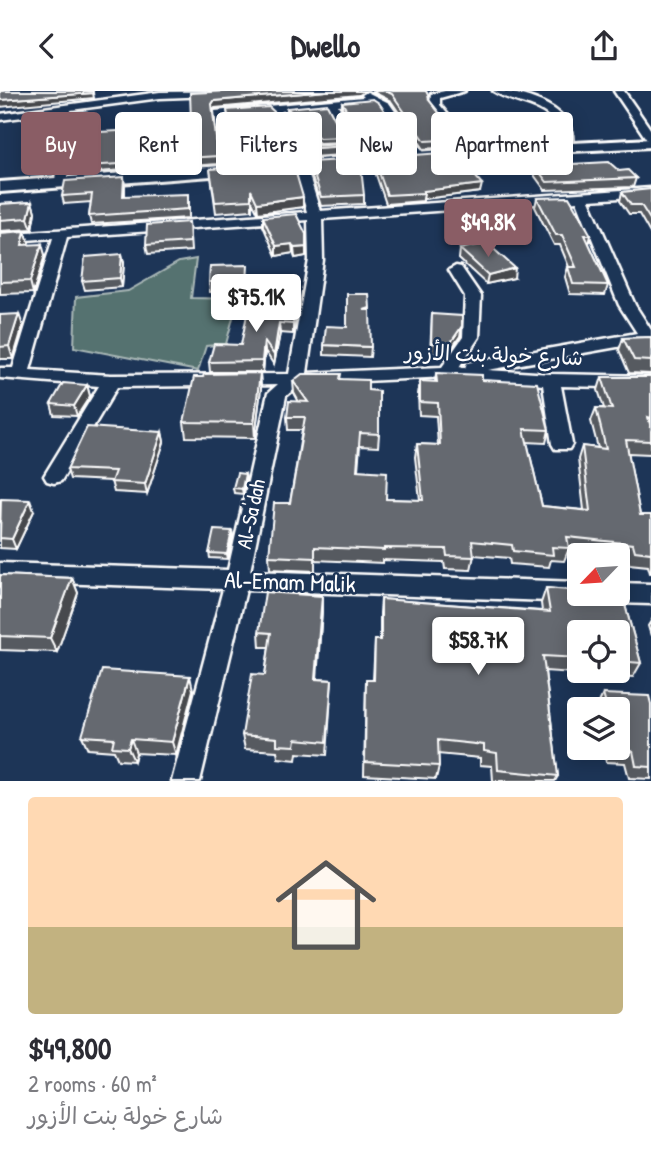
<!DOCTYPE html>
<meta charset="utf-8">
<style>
body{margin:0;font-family:"Patrick Hand","Playpen Sans Arabic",sans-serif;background:#f7f7f7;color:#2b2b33;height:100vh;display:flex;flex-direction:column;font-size:26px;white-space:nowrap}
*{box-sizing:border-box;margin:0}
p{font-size:23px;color:#7c7c81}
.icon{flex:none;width:38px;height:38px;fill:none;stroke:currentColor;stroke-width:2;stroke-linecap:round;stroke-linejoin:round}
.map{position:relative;height:690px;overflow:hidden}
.sheet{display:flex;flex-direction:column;background:#fff;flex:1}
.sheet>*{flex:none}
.guide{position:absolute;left:21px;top:21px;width:609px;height:63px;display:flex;gap:14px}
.needle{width:46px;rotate:245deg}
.tools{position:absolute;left:567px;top:452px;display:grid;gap:14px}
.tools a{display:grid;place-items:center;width:63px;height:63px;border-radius:7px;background:#fff;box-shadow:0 4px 18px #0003;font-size:35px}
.price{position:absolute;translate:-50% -60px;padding:0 16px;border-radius:7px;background:#fff;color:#222;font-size:23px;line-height:46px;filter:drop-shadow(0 2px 4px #0008)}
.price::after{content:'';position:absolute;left:50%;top:42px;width:21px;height:16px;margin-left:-10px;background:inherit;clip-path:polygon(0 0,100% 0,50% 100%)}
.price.active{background:#8a5d65;color:#fff}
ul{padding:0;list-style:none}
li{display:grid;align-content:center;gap:14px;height:371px;padding:0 28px}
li+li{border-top:2px solid #e1e1e2}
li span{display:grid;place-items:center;height:217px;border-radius:7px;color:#555}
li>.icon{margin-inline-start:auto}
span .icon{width:126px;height:126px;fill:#fffc;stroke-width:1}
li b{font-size:30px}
.tag{padding:0 24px;border-radius:7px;background:#fff;box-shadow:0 4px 18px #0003;font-size:24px;line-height:63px}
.tag.active{background:#8a5d65;color:#fff}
header{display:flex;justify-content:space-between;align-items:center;height:91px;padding:0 28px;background:#fff;font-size:32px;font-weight:700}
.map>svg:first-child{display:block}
.green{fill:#55726f;stroke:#aab8b7;stroke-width:2}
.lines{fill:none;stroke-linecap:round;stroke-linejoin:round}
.minor-casing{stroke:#fff;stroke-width:5}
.tertiary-casing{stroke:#fff;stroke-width:6}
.minor{fill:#1d3557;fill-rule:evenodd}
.tertiary{fill:#1d3557;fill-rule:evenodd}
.wall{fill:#575a60;stroke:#fff;stroke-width:2;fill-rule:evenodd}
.shaded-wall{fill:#474a4e;stroke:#fff;stroke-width:2}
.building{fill:#656970;stroke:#fff;stroke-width:2}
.labels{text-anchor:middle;stroke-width:5;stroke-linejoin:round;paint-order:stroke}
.street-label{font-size:21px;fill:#fff;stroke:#1d3557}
.near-street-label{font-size:24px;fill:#fff;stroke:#1d3557}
</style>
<header><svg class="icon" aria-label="back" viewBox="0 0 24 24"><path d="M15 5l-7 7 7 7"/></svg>Dwello<svg class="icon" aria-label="share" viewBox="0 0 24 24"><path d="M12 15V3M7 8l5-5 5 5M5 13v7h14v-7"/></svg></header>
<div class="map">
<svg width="651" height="690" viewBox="0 0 651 690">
<rect width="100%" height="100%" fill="#1d3557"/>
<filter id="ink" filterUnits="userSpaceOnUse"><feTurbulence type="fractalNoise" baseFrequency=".0143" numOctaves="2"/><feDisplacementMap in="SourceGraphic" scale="14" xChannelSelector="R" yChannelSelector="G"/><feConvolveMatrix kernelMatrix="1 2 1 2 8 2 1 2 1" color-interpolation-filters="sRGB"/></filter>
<g filter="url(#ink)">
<!-- green -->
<path class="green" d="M196 168 191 207 238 208 226 253 206 255 198 280 74 256 76 206 128 200 179 171Z"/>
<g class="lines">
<defs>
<path id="minor" d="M271 0 266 3 160 7 71 19 67 91 61 95 55 91 61 21 0 29V23L160 1Z
M445 0H465L440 7V14L477 59V63H469L430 14 431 3Z
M493 0C523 0 582 18 571 58L561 56C557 8 523 19 493 0Z
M614 0H624L651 39V50L647 49Z
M367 1 389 12 427 66 425 68H417L381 16 373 11 338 14 361 56 355 59 311 61 270 21 225 25 234 80 228 84 222 80 215 20 364 6 362 4ZM328 15 348 53 318 55 281 20Z
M300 71 306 75 320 120 651 97V105L589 109 635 214 651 239V250L488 279 551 283 651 285V297L561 295 572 353 569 358H555L552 353 543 294 447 286 301 293 286 305 250 480 579 491V502H590L587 508 579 511 246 499 200 690H172L223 498 0 490V472L228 479 268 302 277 294 117 296 61 390 54 392 47 390 44 385 99 295 0 287V277H13L53 147 0 151V143L307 121 294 75ZM577 110 619 214 637 242 473 271 467 272 465 277 459 276 479 246 481 205 461 176 456 175 449 179 465 205 463 246 442 276 307 282 323 169 322 128ZM308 129 309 169 289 283 111 284 30 279 67 146Z
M618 492 651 493V513L616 512 608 509 604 502H618Z"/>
<path id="tertiary" d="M651 48V56L473 65 0 101V91L473 57Z"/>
</defs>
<!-- minor casing -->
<use href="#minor" class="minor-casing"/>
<!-- tertiary casing -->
<use href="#tertiary" class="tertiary-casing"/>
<!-- minor -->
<use href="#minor" class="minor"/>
<!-- tertiary -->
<use href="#tertiary" class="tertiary"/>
</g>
<!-- wall -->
<path class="wall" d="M230 0 359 4 215 17 213 20 219 73 173 76 171 68 191 30Z
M371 0H426L429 9 460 48 459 55 424 58 391 10Z
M342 11 408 53V59L369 62 362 43 358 44 342 16Z
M287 17 344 46V51L319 52 287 22Z
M227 19 311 55 358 52V63L235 71Z
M139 39 140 45 138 78 70 83 68 76Z
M374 67 484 84 475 85 480 101 423 108V110L386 113 373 75Z
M310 71 364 104V113L321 115 310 80Z
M535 75 619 80 636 87 633 96 545 99 534 84Z
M210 78 303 106V116L258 122 252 110V119L216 122Z
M125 94V105L189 111V127L91 133 89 125 91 111 64 113 62 105Z
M651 98V144L639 123H629L620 110 622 101Z
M537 107 591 144 589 153 608 194 605 204 570 203 565 186 568 176H569L560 154H554L535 116Z
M32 111 35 121 32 138 0 140V113Z
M263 126 306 165 295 167 293 162 276 165 263 135Z
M189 131 191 160 148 163 146 154Z
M25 140 28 153 45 164 33 202 0 203V142Z
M460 158 514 187 486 193 459 168Z
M122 163 124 172 122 196 85 199 82 190Z
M249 184 248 203 216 204 215 201H210L209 191Z
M296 214 297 224 293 243 280 242 274 274 265 260 263 281H210L209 271 241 254Z
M432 223 460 245 447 264 430 262Z
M0 224 23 235 13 268H0Z
M651 246V283L629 282 619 259 623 247Z
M324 254 371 256 370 266 324 264Z
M260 282 261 297 255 347 186 346 184 331 203 286Z
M436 282 482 289 549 339 546 352 527 351 542 415 584 419 578 368 582 355 598 357 591 330 596 317H604L598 299 602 286H651V361L650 363 628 362 640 424H651V482H650L648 475 629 473 627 466 618 465V464L568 460 564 470 551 469 549 476 510 473 509 467 474 464 471 479 445 478 444 471 383 469V472L315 469V480L270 478 269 465 290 412 302 339H288L287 326 299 311 294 302 293 290 341 288 368 299 379 343 378 356 360 355 358 379 386 408 420 409 415 366 417 353 438 354 436 325 419 324 418 303 420 290 435 291Z
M87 294 90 305 77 325 54 324 51 313Z
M162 341 164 351 147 403 114 401 111 390 70 388 67 378Z
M245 383 246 388 243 403 234 402 233 397Z
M0 409 34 420 16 458 0 457Z
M232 440 233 445 228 468 210 467 209 462Z
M0 484 72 487 78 502 57 561 0 559Z
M546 497 579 500V502L622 503 641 572 633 586 545 580 558 685 555 690H493L492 675 480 674V667L438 663 439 675 436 688 364 684 366 589H373L375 549H380V522L381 508 542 520 541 512ZM579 541H618V579H579Z
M322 505V520L317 588 332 589 327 664 297 662 296 669 278 667 277 660 245 658 242 644 265 584 269 556H260L259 541Z
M651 530V545L648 535Z
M193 599 176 664 136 662 134 670 118 669 114 660 88 658 82 645Z
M603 603 651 613V688L629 687 625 672 606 671 603 656H618L597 618V616Z"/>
<!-- shaded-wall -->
<path class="shaded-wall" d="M326 0H366L359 4 215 17 212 20V13L214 10Z
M93 2 94 7 0 16V9Z
M363 37 362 43 358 44V39Z
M139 39 140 45 138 78 137 72Z
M485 76 484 84 468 86 469 78Z
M124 86 125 94 124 113 123 105Z
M482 93 480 101 423 108 424 102 423 100Z
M303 106V116L258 122 257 112Z
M32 111 35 121 32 138 28 127Z
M25 140 29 151 25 165 22 154Z
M42 153 45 164 33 202 30 190Z
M292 153 293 162 276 165V155Z
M306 156V165L295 167 294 157Z
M122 163 124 172 122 196 120 187Z
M515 177 514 187 486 193 488 184Z
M296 214 297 224 293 243V233Z
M19 223 23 235 13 268 9 255Z
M279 232 280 242 274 274V264Z
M462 235 460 245 447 264 449 254Z
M264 250 265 260 263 281 262 270Z
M260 282 261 297 255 347 254 332Z
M87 294 90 305 77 325 74 315Z
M162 341 164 351 147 403 145 393Z
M245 383 246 388 243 403 242 398Z
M30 409 34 420 16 458 12 448Z
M232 440 233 445 228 468 227 463Z
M72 487 78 502 57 561 50 547Z
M322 505V520L315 602V588Z
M190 585 193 599 176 664 172 651Z
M131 648 136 662 134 670 128 657Z"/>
<!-- building -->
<path class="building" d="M0 0H93V2L0 9Z
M230 0H326L214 10 212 13 218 65 171 68 174 43 185 42 186 30H191L190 2Z
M385 0H426L428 4 429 9 460 48 425 50 392 3Z
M373 8 379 12 408 53 369 56 363 37 358 39 342 11Z
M327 13 344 46 319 47 287 17Z
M269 16 311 55 358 52 359 54 235 63 227 19Z
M139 39 137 72 68 76 78 42Z
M469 60 485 76 469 78 482 93 423 100 424 102 387 104 374 67Z
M360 68 364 104 321 106 310 71Z
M609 71 619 80 628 79 636 87 547 91 535 75Z
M293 72 303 106 257 112 251 99V109L215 111 210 78Z
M124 86 123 105 188 103V118L89 125 92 103 62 105 65 90Z
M651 98V130L641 114H631L622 101Z
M569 106 591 144H585L608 194 573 193 568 176H576L562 144H556L537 107Z
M32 111 28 127 0 129V113Z
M296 123 306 143V156L294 157 292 153 276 155 263 126Z
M189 131 190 151 146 154 147 134Z
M25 140 22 154 42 153 30 190 0 191V142Z
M487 152 515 177 488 184 460 158Z
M122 163 120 187 82 190 85 166Z
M248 174 247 194 214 195 215 191H209L210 175Z
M347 203H369L370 217 364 219H370L371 256 324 254 326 235 347 236Z
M249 213 296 214 293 233 279 232 274 264 264 250 262 270 209 271 214 253 241 254Z
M19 223 9 255 0 256V224Z
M432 223 462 225V235L449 254 431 252Z
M651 246V270L634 269 623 247Z
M260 282 254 332 184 331 194 286H203L204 283Z
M436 282 482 284V289L537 292 549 339 524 338 542 415 590 420 582 355 606 358 596 317 612 318 602 286H651V327L648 326 651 337V350L626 349 640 424H651V462L635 460 633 453 567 446 569 457 552 456 553 464 513 460 512 454 472 450 474 466 447 465 446 458 384 457V459L315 456V467L269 465 274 412H290L305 326H287L289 310 308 311 293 290 302 283H341L340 288 368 289V299L379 300V343L360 342 357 379 387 381 386 408 423 409 417 353 440 354 438 312 420 311V290L437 291Z
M63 292 87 294 74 315 51 313Z
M87 336 162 341 145 393 111 391 115 380 67 378Z
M237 382 245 383 242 398 233 397Z
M1 408 30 409 12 448 0 447Z
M214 439 232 440 227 463 209 462Z
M0 484 72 487 50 547 0 545Z
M546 497 579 500V502L622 503 641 572 618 570V541H579V567L543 565 558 685 498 679 497 662 484 660V654L438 649 439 675 365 671 366 589H374L375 549H381V508L550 521Z
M265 501 322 505 315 588 332 589 327 651 296 648 295 655 277 654V647L242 644 252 583 265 584 271 542 259 541Z
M102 579 190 585 172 651 131 648 128 657 112 656 114 647 82 645Z
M603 603 649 605 651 613V676L636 675 633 660 613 659 612 656H618V618H607Z"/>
</g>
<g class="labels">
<!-- street labels -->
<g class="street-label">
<text transform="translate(494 264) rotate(2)" y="7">شارع خولة بنت الأزور</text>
<text transform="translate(251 423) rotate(-78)" y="7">Al-Sa'dah</text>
</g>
<!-- near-street labels -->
<g class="near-street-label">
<text transform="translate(290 491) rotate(2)" y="8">Al-Emam Malik</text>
</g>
</g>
</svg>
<div class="tools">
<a><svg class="needle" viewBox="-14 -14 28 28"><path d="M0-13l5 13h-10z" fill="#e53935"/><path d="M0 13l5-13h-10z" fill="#7c7c81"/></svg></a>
<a><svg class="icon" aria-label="locate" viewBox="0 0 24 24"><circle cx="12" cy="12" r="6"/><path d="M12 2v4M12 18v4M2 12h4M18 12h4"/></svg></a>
<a><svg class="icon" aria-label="layers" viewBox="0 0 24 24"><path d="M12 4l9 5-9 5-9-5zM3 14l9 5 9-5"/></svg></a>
</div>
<b class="price active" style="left:488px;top:168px">$49.8K</b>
<b class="price" style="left:256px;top:243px">$75.1K</b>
<b class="price" style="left:478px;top:586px">$58.7K</b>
<div class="guide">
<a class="tag active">Buy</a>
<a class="tag">Rent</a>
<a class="tag">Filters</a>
<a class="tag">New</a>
<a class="tag">Apartment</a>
</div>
</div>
<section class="sheet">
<ul>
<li><span style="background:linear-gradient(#ffd9b3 60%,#c2b280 0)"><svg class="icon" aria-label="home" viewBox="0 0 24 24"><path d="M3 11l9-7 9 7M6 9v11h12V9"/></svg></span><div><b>$49,800</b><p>2 rooms · 60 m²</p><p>شارع خولة بنت الأزور</p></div></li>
</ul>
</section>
